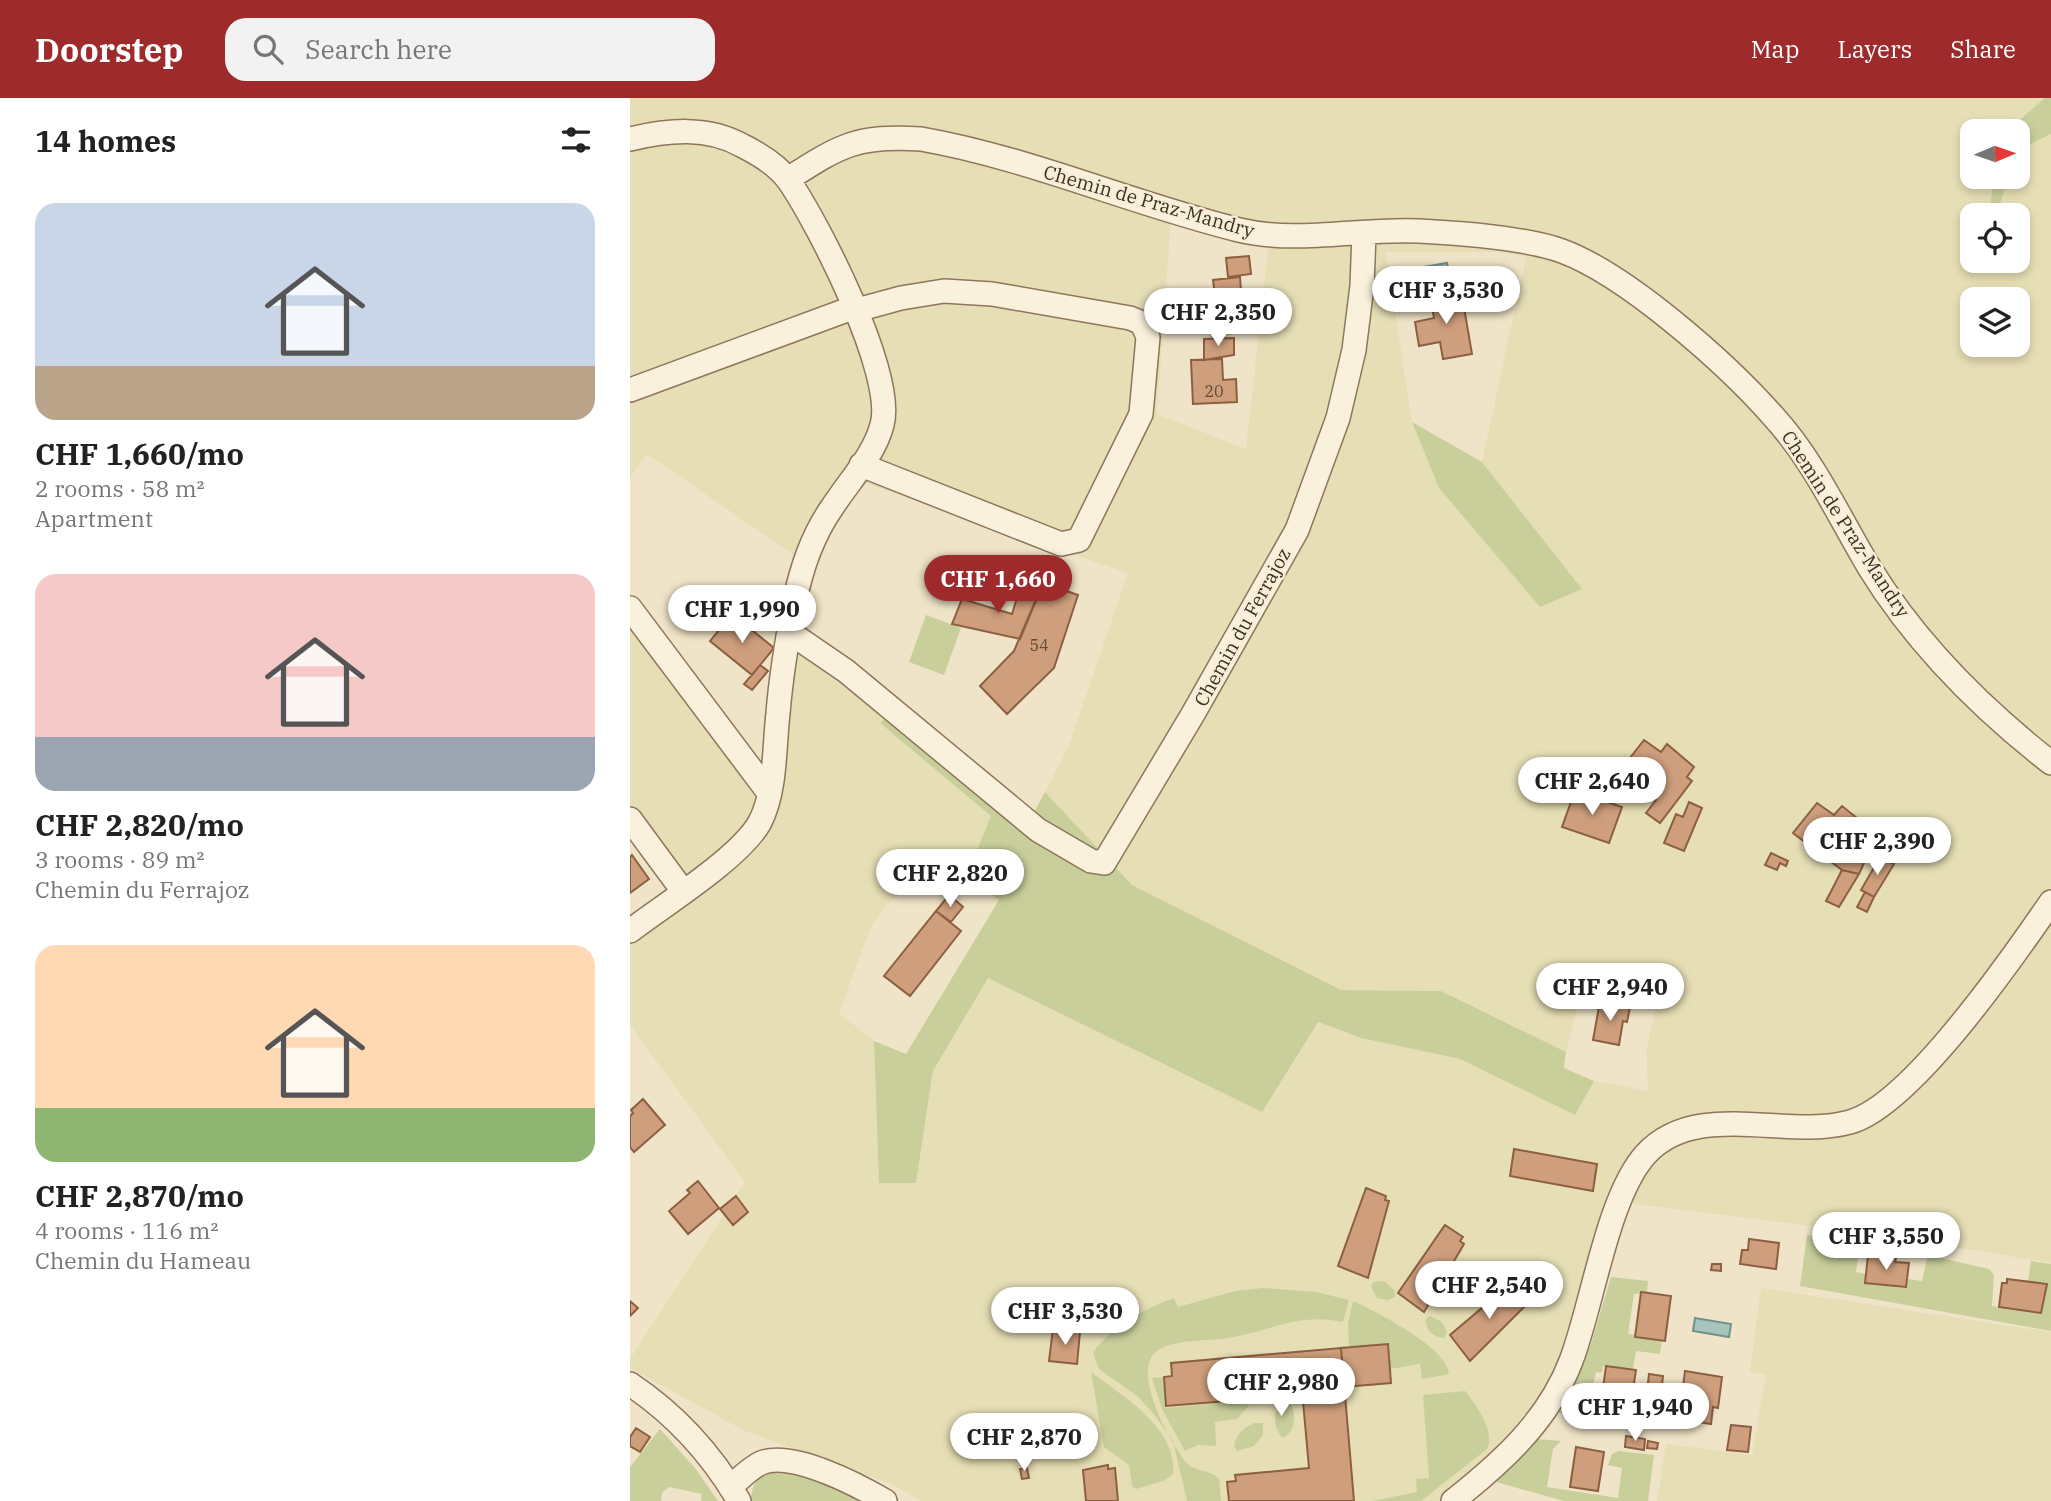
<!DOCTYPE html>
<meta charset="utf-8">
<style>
body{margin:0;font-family:"IBM Plex Serif",serif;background:#f2f2f2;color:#222;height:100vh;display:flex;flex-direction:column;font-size:26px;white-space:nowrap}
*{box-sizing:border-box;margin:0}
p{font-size:23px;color:#767676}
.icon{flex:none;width:38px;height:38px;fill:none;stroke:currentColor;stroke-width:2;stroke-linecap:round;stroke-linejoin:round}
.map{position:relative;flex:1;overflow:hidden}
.panel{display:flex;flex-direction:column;background:#fff;width:630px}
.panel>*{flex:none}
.needle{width:46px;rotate:88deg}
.controls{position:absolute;left:1330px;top:21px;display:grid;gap:14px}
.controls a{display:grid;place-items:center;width:70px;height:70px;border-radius:14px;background:#fff;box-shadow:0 4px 10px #0003;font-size:35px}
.price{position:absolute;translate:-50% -60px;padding:0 16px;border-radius:24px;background:#fff;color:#222;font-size:23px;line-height:46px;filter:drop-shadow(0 2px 4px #0008)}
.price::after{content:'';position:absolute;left:50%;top:42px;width:21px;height:16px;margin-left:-10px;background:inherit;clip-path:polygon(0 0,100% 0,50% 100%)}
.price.current{background:#9e2a2b;color:#fff}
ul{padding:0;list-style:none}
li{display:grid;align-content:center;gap:14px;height:371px;padding:0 35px}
li span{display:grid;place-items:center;height:217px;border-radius:21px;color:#555}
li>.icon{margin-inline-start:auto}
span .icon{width:126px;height:126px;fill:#fffc;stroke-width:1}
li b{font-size:30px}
h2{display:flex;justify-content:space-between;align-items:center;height:84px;padding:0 35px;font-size:30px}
header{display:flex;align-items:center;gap:42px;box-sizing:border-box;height:98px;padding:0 35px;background:#9e2a2b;color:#fff}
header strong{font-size:33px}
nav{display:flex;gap:38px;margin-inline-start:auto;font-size:24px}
.search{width:490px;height:63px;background:#f2f2f2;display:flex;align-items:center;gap:18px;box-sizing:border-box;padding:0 24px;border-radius:21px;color:#767676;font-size:26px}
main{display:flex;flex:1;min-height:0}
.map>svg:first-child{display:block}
.farmland{fill:#e6deb5;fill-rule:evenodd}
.green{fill:#c9cf9b}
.water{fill:#a9c4bc;stroke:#6f938a;stroke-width:2}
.building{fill:#cf9f7d;stroke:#8d5f41;stroke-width:2}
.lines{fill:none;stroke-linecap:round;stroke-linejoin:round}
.minor-casing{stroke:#8d765c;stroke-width:26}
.minor{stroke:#faf1dc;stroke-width:23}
.labels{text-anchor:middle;stroke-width:5;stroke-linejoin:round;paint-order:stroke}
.number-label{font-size:16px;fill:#624a37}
.street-label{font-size:19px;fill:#3d2e20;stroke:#f7eed8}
</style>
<header>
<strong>Doorstep</strong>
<div class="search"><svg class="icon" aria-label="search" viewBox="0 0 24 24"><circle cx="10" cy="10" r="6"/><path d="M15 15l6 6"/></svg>Search here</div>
<nav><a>Map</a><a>Layers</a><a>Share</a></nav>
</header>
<main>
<section class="panel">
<h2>14 homes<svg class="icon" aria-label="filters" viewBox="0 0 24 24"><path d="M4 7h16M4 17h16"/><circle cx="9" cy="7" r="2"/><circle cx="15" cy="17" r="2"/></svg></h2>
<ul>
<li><span style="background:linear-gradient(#c9d6e8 75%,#b9a48a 0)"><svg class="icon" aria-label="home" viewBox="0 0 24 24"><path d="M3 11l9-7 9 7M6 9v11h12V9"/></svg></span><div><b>CHF 1,660/mo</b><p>2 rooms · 58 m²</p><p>Apartment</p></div></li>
<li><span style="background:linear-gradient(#f6c9c9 75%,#9aa5b1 0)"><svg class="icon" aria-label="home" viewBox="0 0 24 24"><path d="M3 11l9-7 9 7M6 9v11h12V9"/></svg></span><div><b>CHF 2,820/mo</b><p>3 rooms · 89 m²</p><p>Chemin du Ferrajoz</p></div></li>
<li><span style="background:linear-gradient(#ffd9b3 75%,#8fb573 0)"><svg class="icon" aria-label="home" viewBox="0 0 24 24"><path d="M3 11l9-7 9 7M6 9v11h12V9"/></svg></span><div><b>CHF 2,870/mo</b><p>4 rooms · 116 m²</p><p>Chemin du Hameau</p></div></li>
</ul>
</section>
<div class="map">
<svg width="1421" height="1403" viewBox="0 0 1421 1403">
<rect width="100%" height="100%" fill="#f0e4c8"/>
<!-- farmland -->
<path class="farmland" d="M0 0H1421V1165L1253 1137 980 1103 939 1252 912 1306 812 1403H291L264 1387 115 1333 0 1270V1261L115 1084 0 927V830L55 788 0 711V500L117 658 151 660 169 527 268 607 250 625 361 718 337 777 316 764 258 805 242 826 209 915 244 943 249 1085H286L303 973 358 879 631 1013 687 924 731 940 830 961 945 1017 964 983 1018 993 1016 953 1028 900 953 884 936 954 811 893 711 892 502 787 415 694 438 650 498 475 214 378 195 404 164 457 17 356 0 380ZM1342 33H1388V79H1342ZM1342 117H1388V163H1342ZM541 121 639 143 616 351 527 316ZM756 154H871L896 159 852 364 952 491 809 390 782 324ZM1342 201H1388V247H1342Z
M1131 1190 1421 1234V1403H1027L1036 1346 1122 1357 1136 1276 1120 1274Z"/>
<!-- green -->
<path class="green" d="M1415 0H1421V36L1388 52V33H1377Z
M1365 79H1379L1366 117H1358Z
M782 324 852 364 952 491 910 509 809 390Z
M296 517 331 530 314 577 279 564Z
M268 607 403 716 415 694 502 787 711 892 811 893 936 954 934 970 964 983 945 1017 830 961 731 940 688 924 632 1014 358 880 303 973 286 1085H249L244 943 276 956 369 802 337 777 361 718 250 625Z
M1177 1137 1230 1144 1226 1174 1236 1176V1185L1276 1189 1277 1181 1292 1183 1298 1157 1359 1171 1364 1177 1362 1208 1410 1215 1417 1186 1398 1184 1401 1163 1421 1166V1233L1170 1188Z
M981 1179 1018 1183 1017 1195 1004 1196 998 1236 1032 1242 1030 1256 1006 1253 1003 1272 973 1268 972 1275 966 1274 958 1310 990 1315 989 1323 929 1315 961 1246Z
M754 1183 765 1193V1199L758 1202 747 1200 741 1189 743 1184Z
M633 1190 686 1194 719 1202 713 1224C669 1215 645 1231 604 1239 580 1244 551 1240 530 1251 497 1267 540 1346 557 1365 566 1375 581 1371 589 1381L591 1403H557L543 1343 523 1315 507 1298 469 1271 463 1255C479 1230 517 1209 544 1200L548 1209 605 1193Z
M723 1203C745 1213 818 1250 819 1276L792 1281 790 1266 760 1271 757 1246 719 1249 718 1226Z
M800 1218 812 1224 817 1233 814 1240C803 1239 795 1232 796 1221Z
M461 1274C492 1298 548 1330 543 1376L533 1383 506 1391 502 1388 499 1367 474 1349Z
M533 1279 536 1310 611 1303 619 1308 607 1321 585 1324 586 1348 568 1347 555 1353 532 1311 522 1280Z
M835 1293C846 1307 866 1334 857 1351L791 1403H742L787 1394 786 1381 799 1380 793 1297Z
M658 1302C667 1314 667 1332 653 1340 642 1330 641 1306 658 1302Z
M625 1325H633V1337L624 1348 607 1353 604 1348C606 1336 614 1329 625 1325Z
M30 1331 65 1370 88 1403H71L72 1396 39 1389 32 1395 31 1403H0V1369Z
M906 1341 931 1343 923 1351 917 1389 988 1400 992 1370 978 1367 982 1356 989 1353 1024 1357 1018 1403H934L866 1384Z
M149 1367 239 1403H121C121 1382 131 1377 149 1367Z"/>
<!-- water -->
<path class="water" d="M817 165 820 178 784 185 782 171Z
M1065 1220 1101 1226 1099 1239 1063 1233Z"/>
<!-- building -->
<path class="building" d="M619 158 621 176 598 179 596 160Z
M610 179 614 234 590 236 583 182Z
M831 192 842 256 813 261 810 244 789 248 785 224 804 220 800 197Z
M604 240V257L574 262V241Z
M592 261 593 282 606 281 607 304 563 306 561 262Z
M413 485 448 497 424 570 377 616 350 588 384 553Z
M391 487 410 493 390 541 322 526 332 501 382 516Z
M102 516 144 550 122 577 80 543Z
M130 567 138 573 122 592 114 586Z
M1014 642 1031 654 1037 646 1064 669 1057 679 1062 683 1030 725 1016 715 1026 702 989 674Z
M945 693 992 709 979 745 932 729Z
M1059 704 1072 710 1054 753 1034 745 1046 716 1053 719Z
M1187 705 1204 717 1212 708 1247 736 1229 776 1212 772 1163 735Z
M1141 755 1158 763 1156 768 1150 765 1147 772 1135 767Z
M2 757 19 781 0 795V759Z
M1250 759 1264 766 1244 799 1231 792Z
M1212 772 1229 776 1209 809 1196 803Z
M1235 794 1244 799 1237 814 1227 809Z
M319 797 333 809 321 824 306 813Z
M306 813 331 833 280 898 254 878Z
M970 903 1000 909 997 924 993 923 989 947 963 942Z
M13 1001 35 1027 4 1054 0 1049V1018L3 1015 1 1012Z
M884 1051 967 1066 963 1093 880 1078Z
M68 1083 89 1110 58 1136 39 1113 60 1095 57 1092Z
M736 1090 756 1098 755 1102 759 1103 738 1180 708 1168Z
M106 1098 118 1114 103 1127 90 1111Z
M815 1127 833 1139 830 1143 834 1146 794 1214 768 1195Z
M1119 1141 1149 1145 1146 1171 1110 1166 1112 1152H1118Z
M1238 1157 1266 1160 1265 1164 1279 1165 1276 1189 1235 1185Z
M1082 1166H1091V1173L1081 1172Z
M1377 1181 1417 1186 1411 1215 1369 1209 1372 1185H1377Z
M884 1183 897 1200 893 1203 896 1207 840 1263 820 1237Z
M1011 1194 1041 1198 1035 1243 1005 1239Z
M426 1199 454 1202 450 1234 423 1231Z
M0 1203 8 1210 0 1218Z
M423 1231 450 1234 447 1266 419 1263Z
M758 1246 761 1285 714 1289 711 1250Z
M711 1250 724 1403H599L597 1384 606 1383 605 1377 679 1370 672 1292 610 1297V1302L536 1308 534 1279 542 1278 541 1265Z
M976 1268 1006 1272 999 1316 970 1312Z
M1055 1273 1092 1279 1088 1310 1083 1309 1081 1326 1049 1321Z
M1019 1276 1033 1278 1031 1296 1017 1294Z
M1014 1309 1028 1311 1026 1328 1012 1326Z
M1101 1327 1121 1329 1118 1354 1097 1352Z
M6 1330 20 1339 10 1354 0 1348V1339Z
M996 1338 1015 1341 1014 1352 995 1349Z
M1018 1343 1028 1345 1027 1351 1017 1350Z
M946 1349 974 1354 968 1393 940 1389Z
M478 1367V1371L485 1370 488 1403H456L453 1372Z
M397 1370 399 1380 392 1381 390 1371Z"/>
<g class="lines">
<defs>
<path id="minor" d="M0 41C38 32 78 28 113 48 129 56 149 69 159 83 189 127 266 277 252 327 244 357 220 382 203 408 182 438 172 469 164 505 157 542 151 578 148 615 144 650 146 693 130 724 111 759 34 807 0 833
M158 81C211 47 227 37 291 41 399 60 503 106 609 132 667 146 730 130 789 133 828 135 896 140 932 153 997 177 1096 265 1143 318 1184 363 1208 417 1239 469 1285 544 1352 611 1421 665
M227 212 271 200 314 193 362 196 500 220 512 225 518 239 511 316 449 442 431 446 231 367
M0 292 225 209
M0 510 139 695
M159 534 216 573 408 732 461 763 474 765 563 616 667 432 708 320 724 252 732 188 734 136
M0 721 53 793
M0 1286C45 1316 82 1357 109 1403
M100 1389C110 1381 120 1370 131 1365 161 1352 228 1387 255 1403
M823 1403C872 1364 918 1323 941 1263 963 1206 977 1099 1016 1056 1067 1001 1156 1042 1220 1024 1281 1007 1384 858 1421 804"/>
</defs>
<!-- minor casing -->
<use href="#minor" class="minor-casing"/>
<!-- minor -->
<use href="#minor" class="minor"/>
</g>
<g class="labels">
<!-- number labels -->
<g class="number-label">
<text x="584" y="299">20</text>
<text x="409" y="553">54</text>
</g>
<!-- street labels -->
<g class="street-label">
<text transform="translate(519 103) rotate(16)" y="7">Chemin de Praz-Mandry</text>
<text transform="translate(1216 426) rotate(57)" y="7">Chemin de Praz-Mandry</text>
<text transform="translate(612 529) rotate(-61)" y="7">Chemin du Ferrajoz</text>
</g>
</g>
</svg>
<div class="controls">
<a><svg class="needle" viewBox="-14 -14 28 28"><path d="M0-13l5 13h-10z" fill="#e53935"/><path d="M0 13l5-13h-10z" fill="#767676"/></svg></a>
<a><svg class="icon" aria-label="locate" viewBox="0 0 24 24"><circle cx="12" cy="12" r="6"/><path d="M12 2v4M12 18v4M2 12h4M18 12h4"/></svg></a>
<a><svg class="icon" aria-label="layers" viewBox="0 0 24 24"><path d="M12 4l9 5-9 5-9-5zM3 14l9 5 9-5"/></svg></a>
</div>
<b class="price" style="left:816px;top:228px">CHF 3,530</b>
<b class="price" style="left:588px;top:250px">CHF 2,350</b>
<b class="price current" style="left:368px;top:517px">CHF 1,660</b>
<b class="price" style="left:112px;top:547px">CHF 1,990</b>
<b class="price" style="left:962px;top:719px">CHF 2,640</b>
<b class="price" style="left:1247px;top:779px">CHF 2,390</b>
<b class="price" style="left:320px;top:811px">CHF 2,820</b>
<b class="price" style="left:980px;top:925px">CHF 2,940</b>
<b class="price" style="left:1256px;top:1174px">CHF 3,550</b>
<b class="price" style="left:859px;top:1223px">CHF 2,540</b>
<b class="price" style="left:435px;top:1249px">CHF 3,530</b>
<b class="price" style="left:651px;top:1320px">CHF 2,980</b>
<b class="price" style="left:1005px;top:1345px">CHF 1,940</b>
<b class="price" style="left:394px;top:1375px">CHF 2,870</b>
</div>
</main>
